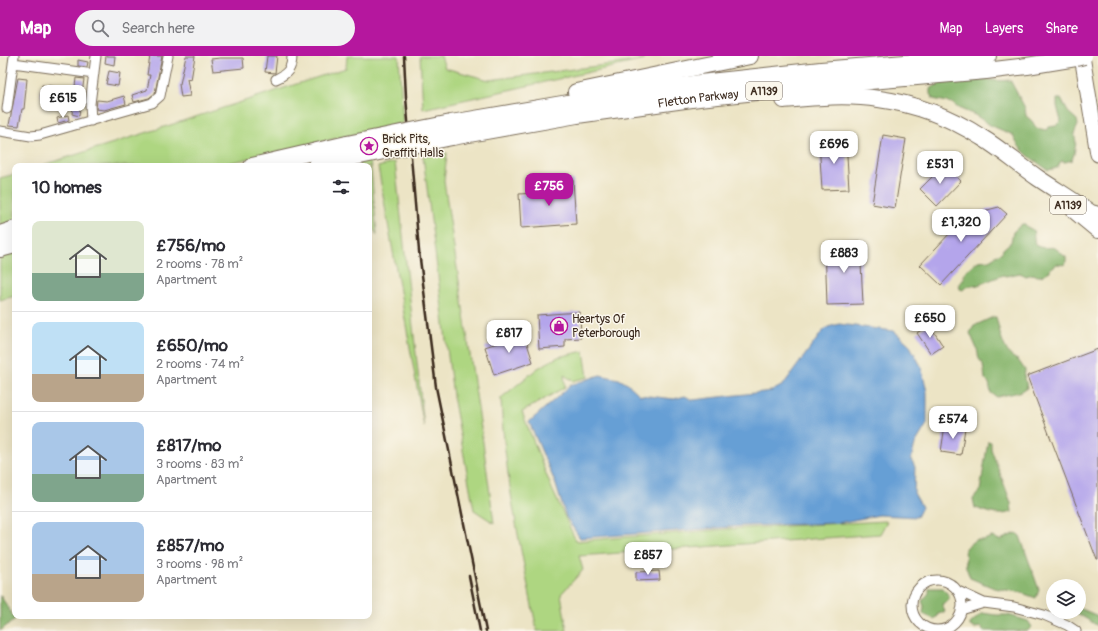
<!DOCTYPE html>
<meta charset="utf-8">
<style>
body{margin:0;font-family:Pangolin,sans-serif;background:#f2f2f3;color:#2b2b33;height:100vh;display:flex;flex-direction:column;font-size:15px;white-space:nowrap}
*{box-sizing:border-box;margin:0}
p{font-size:13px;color:#7c7c81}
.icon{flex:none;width:22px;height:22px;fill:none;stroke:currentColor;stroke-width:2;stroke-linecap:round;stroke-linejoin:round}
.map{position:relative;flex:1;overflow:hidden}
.details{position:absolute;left:12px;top:107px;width:360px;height:456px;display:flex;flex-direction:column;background:#fff;border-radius:8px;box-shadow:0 4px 16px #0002}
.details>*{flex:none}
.controls{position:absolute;left:1046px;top:523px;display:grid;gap:8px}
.controls a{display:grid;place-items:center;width:40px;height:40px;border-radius:50%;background:#fff;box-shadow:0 4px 16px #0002;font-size:20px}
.price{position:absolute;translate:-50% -34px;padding:0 9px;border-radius:8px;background:#fff;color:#222;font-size:13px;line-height:26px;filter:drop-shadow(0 1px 2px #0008)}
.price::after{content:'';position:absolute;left:50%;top:24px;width:12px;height:9px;margin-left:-6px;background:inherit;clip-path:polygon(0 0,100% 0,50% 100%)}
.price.on{background:#b5179e;color:#fff}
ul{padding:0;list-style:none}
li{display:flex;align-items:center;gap:12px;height:100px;padding:0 20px}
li+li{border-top:1px solid #e1e1e2}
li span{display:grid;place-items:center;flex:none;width:112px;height:80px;border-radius:8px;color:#555}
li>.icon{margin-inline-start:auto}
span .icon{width:48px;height:48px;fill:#fffc;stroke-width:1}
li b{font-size:17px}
h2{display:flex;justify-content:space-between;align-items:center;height:48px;padding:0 20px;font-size:17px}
header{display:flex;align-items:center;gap:24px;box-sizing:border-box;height:56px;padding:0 20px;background:#b5179e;color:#fff}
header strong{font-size:19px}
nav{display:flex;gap:22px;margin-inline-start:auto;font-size:14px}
.search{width:280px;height:36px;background:#f2f2f3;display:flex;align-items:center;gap:10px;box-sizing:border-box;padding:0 14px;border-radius:22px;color:#7c7c81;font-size:15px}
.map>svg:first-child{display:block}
.green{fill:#aed681;stroke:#748050}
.forest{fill:#8ab76f;stroke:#627046}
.water{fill:#669fd5;stroke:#50647a}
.building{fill:#b4a5eb}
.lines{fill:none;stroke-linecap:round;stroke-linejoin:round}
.minor-casing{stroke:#796b58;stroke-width:11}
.primary-casing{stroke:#796b58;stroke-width:17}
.trunk-casing{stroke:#796b58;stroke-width:18}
.minor{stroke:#fff;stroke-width:9}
.primary{stroke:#fff;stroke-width:15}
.trunk{stroke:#fff;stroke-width:16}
.rail{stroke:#3b2a1e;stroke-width:2.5}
.trunk-bridge-casing{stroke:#796b58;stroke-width:18;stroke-linecap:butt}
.trunk-bridge{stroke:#fff;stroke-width:16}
.labels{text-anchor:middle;stroke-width:3;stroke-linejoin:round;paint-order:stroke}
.shield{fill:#fbf7ec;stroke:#75685c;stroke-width:1}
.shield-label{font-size:11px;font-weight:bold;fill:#3b2a1e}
.street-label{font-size:12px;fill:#3b2a1e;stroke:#fbf7ec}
.poi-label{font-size:12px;fill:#3b2a1e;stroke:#fbf7ec;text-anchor:start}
</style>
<header>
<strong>Map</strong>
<div class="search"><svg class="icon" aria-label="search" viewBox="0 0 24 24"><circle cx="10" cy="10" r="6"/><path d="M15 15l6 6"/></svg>Search here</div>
<nav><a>Map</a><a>Layers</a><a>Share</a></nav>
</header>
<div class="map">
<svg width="1098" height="575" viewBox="0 0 1098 575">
<rect width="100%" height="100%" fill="#fbf7ec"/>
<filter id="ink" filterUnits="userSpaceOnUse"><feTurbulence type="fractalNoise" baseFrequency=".025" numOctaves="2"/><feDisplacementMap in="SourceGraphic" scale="8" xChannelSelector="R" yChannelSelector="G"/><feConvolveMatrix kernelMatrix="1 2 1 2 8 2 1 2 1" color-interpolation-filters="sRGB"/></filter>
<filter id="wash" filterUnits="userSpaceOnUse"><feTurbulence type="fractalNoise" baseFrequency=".012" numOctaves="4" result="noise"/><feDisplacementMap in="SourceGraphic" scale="16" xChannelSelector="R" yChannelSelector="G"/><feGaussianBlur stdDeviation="0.9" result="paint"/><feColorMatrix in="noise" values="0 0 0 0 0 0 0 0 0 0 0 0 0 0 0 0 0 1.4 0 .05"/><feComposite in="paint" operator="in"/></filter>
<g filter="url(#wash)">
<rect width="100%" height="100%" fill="#ece4c5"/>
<!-- green -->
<path class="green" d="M347 0H399L403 67 216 110H40L158 73 346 12Z
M420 0H441L445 12 489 24 644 4 423 53Z
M447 97 444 125 481 372 494 467 474 454 453 340 423 100Z
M370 103 377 179 369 166V110H342Z
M395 106 424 371 378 111Z
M15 118V164L0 169V122Z
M15 194V240L0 244V198Z
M584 295 588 321 573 325 564 319 565 331 522 356 552 433 576 485 728 473 887 465 880 478 579 500 583 514 561 538 567 575H537C522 498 504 420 501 342L538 312 558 301Z"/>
<!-- forest -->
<path class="forest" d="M967 23C975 26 981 24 990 24 997 25 1003 25 1010 24L1025 52 1026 60 1032 65 1036 72 1046 74 1049 71 1056 70 1061 65 1057 50V43H1061L1068 56 1077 64 1078 69 1074 78 1076 86 1074 98 1072 104 1065 106 1061 105 1057 112 1048 114C1037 106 1017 94 1013 79L990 69 975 59 958 52 952 47 933 43 930 38V33L940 27Z
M1022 168H1025L1027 171 1033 174 1035 189C1043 194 1049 190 1055 192 1060 195 1062 199 1066 201V205L1064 209 1057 208 1050 213V215L1041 220H1037L1033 218 1026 220 1020 217 1006 220 1003 219 978 229 966 231 963 234 960 233 959 228 964 221V217L978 205 989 204 1002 196 1003 193 1011 186 1013 176Z
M993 261H996C1000 275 1003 299 1018 304L1025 314 1024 324 1026 326 1027 332C1018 338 1007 338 997 341L991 337 989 327 985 323 983 308 979 303 977 293 970 277 974 270Z
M988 385 991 386V393L1011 447 1012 456C994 461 991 456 975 452L973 443 980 435Z
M1016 477 1020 480 1039 534 1036 542 1019 536 994 532 970 522 966 511 965 492 975 484H984L992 481 1000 484Z
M929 532H943L949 540V544L942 548 945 556 938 558 937 561 934 563 923 558 924 550 922 545 929 537Z
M0 539 15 563 0 575Z
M1079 552 1098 560V570L1075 556H1079Z
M982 557 996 559H1008L1028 565 1032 571 1027 575H983L982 571 974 572 970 570V568Z"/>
<!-- water -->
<path class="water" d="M839 268 894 275 909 288 921 310 927 336V368L915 388 911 403 915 411 914 437 922 451 917 461 879 459 838 467 744 470 580 482 566 461 555 426 529 366 571 329 600 319 619 323 629 329 640 339 674 343 685 340 693 344 772 335 783 329 822 276 828 271Z"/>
<g id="blocks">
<!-- building -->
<path class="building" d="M106 0H115L114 9 105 7Z
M150 0H162L155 37 149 42 134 46 132 39 147 34 150 19H147Z
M186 0H195L191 24 187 23 190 40 181 41 179 28H180Z
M267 0H277L275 17 265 16Z
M220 2H243L244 12 213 15 211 3Z
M78 4 88 6 87 11 78 10Z
M109 15 120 17 118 30 106 28Z
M18 22 27 23 24 53H22L19 70 9 69Z
M76 22 84 23 79 60 72 58Z
M42 29 60 31 58 42 41 40Z
M124 40 126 48 104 54 96 53 97 44 107 45Z
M68 59 69 64 58 67 57 62Z
M883 79 906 83 895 152 872 148Z
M846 83 849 133 822 134 819 85Z
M944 109 961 125 937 150 920 133Z
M573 124 576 168 521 172 519 138 551 136V126Z
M999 151 1007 158 941 229 920 209 967 159Z
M860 186 863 248 827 249 825 187Z
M580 256 581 282 565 283V291L539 293 537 259Z
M929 268 943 290 931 298 917 277Z
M524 278 533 306 494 319 485 291Z
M1098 293V504H1097L1027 320Z
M945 369 965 372 961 399 941 396Z
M659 515 660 524 636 525V516Z"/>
</g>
</g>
<g filter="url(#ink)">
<use href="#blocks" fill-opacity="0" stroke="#796b58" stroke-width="1"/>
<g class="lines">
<defs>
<path id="minor" d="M13 7 94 18
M276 23C287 18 292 13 292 0
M7 53 14 0
M91 65 90 48 96 0
M0 75 31 80 40 79 152 47 160 40 168 0
M912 549a25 25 0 1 1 50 0a25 25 0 1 1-50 0Z
M958 535 984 547 1014 551 1044 559 1067 569 1076 575
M961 554 984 547"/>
<path id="primary" d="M1082 0 1098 98"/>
<g id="trunk">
<path d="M576 36 750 0"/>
<path d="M784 44C816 41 847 38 879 43 915 48 950 61 981 81 1001 93 1019 109 1038 122 1056 134 1074 145 1091 157L1098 159"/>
<path d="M451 67 574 46 700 27 821 14 988 0"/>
<path id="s1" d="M452 81 577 59 699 42 824 29 986 15 1027 10 1076 2"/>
<path d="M252 110 347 88"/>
<path d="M316 110 350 102"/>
<path d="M1075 155 1098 174"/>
<path d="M0 178 15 173"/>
<path d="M0 193 15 189"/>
</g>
</defs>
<!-- minor casing -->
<use href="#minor" class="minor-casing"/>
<!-- primary casing -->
<use href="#primary" class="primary-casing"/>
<!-- trunk casing -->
<use href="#trunk" class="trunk-casing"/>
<!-- minor -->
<use href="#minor" class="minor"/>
<!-- primary -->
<use href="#primary" class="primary"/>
<!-- trunk -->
<use href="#trunk" class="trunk"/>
<!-- rail -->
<path class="rail" d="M404 0 406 41 419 195 436 331 486 575
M469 520 480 575"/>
<defs>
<path id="trunk-bridge" d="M1076 2 1084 0
M347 88 451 67
M350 102 452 81"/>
</defs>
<!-- trunk-bridge casing -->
<use href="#trunk-bridge" class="trunk-bridge-casing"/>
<!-- trunk-bridge -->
<use href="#trunk-bridge" class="trunk-bridge"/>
</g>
</g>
<!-- icons -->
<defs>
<symbol id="sight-ring" viewBox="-11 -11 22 22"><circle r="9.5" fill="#fbf7ec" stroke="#b5179e" stroke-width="1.5"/><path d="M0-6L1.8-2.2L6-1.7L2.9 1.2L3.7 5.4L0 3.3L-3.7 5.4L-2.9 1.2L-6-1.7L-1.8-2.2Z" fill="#b5179e"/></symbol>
<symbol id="shop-ring" viewBox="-11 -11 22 22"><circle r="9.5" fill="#fbf7ec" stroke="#b5179e" stroke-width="1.5"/><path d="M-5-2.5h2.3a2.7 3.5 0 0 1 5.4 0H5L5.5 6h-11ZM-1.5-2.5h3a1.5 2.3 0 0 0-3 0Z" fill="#b5179e"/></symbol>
</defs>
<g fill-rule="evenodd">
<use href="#sight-ring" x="359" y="80" width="20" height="20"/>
<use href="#shop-ring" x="549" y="260" width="20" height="20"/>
</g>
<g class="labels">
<!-- shield labels -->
<g class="shield">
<rect x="746" y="26" width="36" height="18" rx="3"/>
<rect x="1050" y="140" width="36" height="18" rx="3"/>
</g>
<g class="shield-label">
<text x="764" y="39">A1139</text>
<text x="1068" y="153">A1139</text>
</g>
<!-- street labels -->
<g class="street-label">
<text dy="4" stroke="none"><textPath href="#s1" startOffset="249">Fletton Parkway</textPath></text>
</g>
<!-- poi labels -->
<g class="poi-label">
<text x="382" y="87">Brick Pits,<tspan x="382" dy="14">Graffiti Halls</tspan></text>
<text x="572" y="267">Heartys Of<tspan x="572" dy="14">Peterborough</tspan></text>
</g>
</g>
</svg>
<div class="controls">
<a><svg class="icon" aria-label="layers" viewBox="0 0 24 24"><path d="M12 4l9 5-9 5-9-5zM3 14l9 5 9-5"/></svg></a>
</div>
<b class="price" style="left:63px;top:63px">£615</b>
<b class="price" style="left:834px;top:109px">£696</b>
<b class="price" style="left:940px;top:129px">£531</b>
<b class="price on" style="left:549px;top:151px">£756</b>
<b class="price" style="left:961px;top:187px">£1,320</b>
<b class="price" style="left:844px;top:218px">£883</b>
<b class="price" style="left:930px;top:283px">£650</b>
<b class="price" style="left:509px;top:298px">£817</b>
<b class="price" style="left:953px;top:384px">£574</b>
<b class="price" style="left:648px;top:520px">£857</b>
<section class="details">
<h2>10 homes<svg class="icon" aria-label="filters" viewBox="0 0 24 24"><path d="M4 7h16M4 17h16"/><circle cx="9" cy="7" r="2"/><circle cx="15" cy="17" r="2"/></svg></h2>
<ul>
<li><span style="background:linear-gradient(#dfe7d0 65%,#7fa58c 0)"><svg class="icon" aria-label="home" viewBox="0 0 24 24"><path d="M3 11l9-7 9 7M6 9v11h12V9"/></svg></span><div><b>£756/mo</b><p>2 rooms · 78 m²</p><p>Apartment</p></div></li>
<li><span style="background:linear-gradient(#bfe0f5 65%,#b9a48a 0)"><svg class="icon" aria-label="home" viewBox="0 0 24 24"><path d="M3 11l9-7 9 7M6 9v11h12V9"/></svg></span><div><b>£650/mo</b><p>2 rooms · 74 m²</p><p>Apartment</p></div></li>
<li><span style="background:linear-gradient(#a9c7e8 65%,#7fa58c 0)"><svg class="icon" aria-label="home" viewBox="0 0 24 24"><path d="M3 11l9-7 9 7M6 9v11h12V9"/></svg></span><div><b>£817/mo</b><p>3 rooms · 83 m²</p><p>Apartment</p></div></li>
<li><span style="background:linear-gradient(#a9c7e8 65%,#b9a48a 0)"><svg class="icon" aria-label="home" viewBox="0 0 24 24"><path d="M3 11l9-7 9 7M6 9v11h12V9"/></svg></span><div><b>£857/mo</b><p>3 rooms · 98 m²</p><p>Apartment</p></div></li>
</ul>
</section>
</div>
